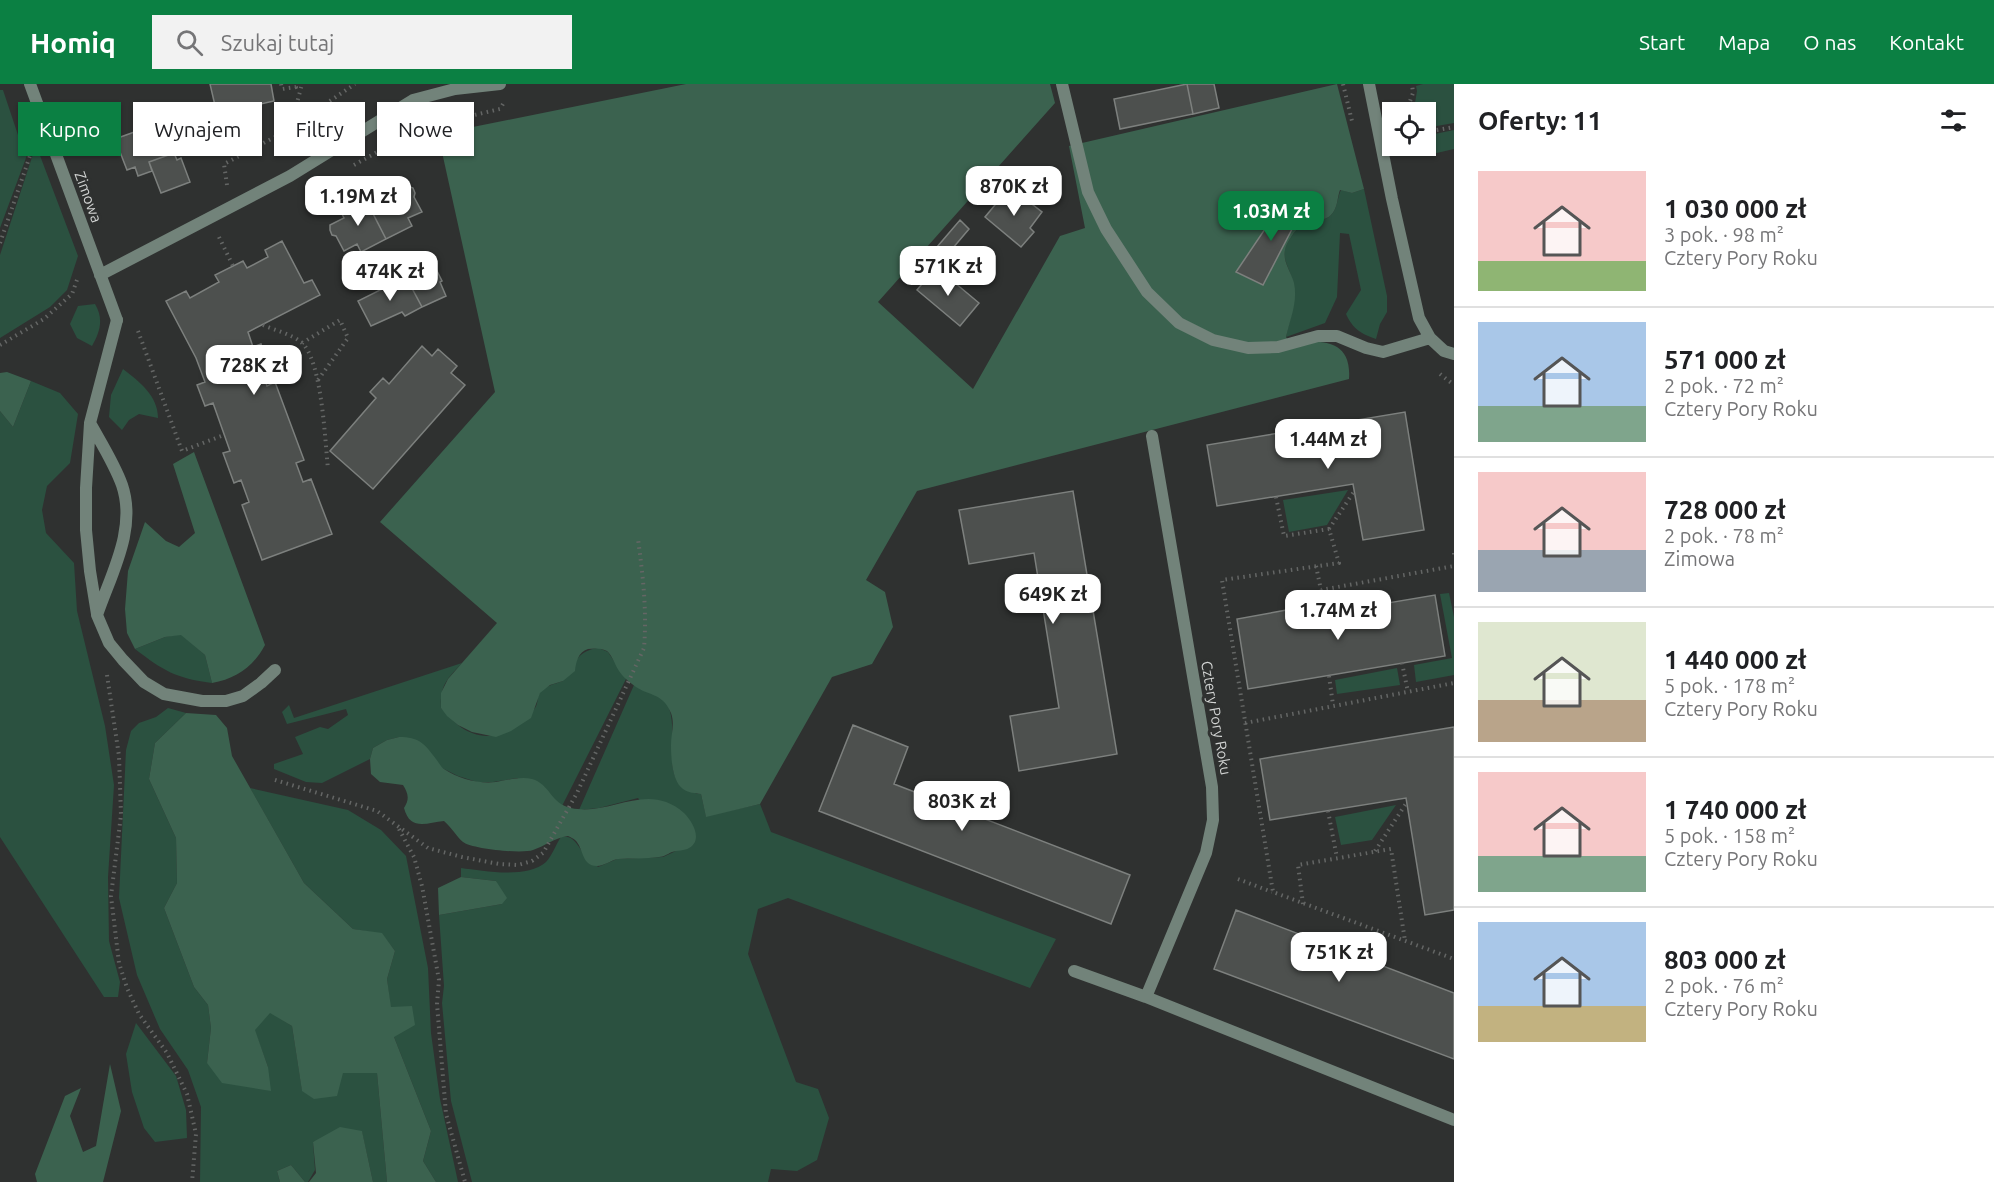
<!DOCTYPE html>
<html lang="pl">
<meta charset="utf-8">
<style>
body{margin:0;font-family:Ubuntu,sans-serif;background:#f2f2f2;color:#202124;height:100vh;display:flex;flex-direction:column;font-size:22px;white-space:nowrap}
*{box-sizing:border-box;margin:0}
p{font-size:20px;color:#757577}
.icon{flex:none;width:33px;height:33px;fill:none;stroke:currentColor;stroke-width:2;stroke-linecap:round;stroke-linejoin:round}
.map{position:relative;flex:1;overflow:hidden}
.sheet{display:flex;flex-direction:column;background:#fff;width:540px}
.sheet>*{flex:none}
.banner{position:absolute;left:18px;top:18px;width:570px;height:54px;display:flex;gap:12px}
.fabs{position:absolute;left:1382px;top:18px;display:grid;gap:12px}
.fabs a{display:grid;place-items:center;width:54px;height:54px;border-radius:0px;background:#fff;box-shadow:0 2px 4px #0004;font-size:30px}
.price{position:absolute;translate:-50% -51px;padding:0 14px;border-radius:12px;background:#fff;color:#222;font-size:20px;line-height:39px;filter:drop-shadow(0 2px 3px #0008)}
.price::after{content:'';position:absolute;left:50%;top:36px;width:18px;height:14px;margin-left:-9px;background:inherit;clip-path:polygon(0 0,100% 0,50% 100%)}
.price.active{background:#0b8043;color:#fff}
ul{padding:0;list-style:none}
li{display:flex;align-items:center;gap:18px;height:150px;padding:0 24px}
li+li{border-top:2px solid #e0e0e0}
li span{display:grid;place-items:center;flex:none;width:168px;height:120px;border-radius:0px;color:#555}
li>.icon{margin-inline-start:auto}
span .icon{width:72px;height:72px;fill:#fffc;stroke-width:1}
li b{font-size:26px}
h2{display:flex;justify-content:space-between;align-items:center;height:72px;padding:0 24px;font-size:26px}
.tag{padding:0 21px;border-radius:0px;background:#fff;box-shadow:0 2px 4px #0004;font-size:21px;line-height:54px}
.tag.active{background:#0b8043;color:#fff}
header{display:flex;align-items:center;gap:36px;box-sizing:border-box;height:84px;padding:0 30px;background:#0b8043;color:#fff}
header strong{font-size:28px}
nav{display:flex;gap:33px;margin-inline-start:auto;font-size:21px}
.search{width:420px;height:54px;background:#f2f2f2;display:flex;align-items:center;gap:15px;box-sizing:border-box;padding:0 21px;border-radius:0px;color:#757577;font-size:22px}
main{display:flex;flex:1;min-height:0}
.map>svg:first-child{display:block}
.green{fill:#2b5140}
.forest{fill:#3b624f}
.building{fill:#4d504e;stroke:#7d807e;stroke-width:1.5}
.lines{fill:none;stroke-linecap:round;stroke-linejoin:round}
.path{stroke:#646665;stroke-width:4;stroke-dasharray:1.5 4.5;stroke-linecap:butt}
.lane{stroke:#72837a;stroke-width:12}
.street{stroke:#72837a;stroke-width:12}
.labels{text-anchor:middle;stroke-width:6;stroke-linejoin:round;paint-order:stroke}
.street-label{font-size:15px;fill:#d2d4d3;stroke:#2f3130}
</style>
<header>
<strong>Homiq</strong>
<div class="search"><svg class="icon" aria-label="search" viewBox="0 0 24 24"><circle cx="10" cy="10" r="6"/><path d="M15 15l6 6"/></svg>Szukaj tutaj</div>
<nav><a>Start</a><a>Mapa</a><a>O nas</a><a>Kontakt</a></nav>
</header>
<main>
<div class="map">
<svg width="1454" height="1098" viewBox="0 0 1454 1098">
<rect width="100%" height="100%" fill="#2f3130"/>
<!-- green -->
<path class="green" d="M1423 0H1454V39L1425 44 1430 35 1425 32V28H1419L1414 25 1417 7 1416 2Z
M0 6H3L20 57 30 63 0 144Z
M1454 46V65L1428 71 1425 52Z
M36 61 78 172 67 206 50 223 0 254V171Z
M1364 105 1387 212V228L1380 240 1376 255C1361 250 1353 245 1346 230L1361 206 1349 150 1340 149 1337 213 1325 239 1286 253C1290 233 1298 216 1292 195 1289 182 1280 173 1287 160 1292 151 1299 140 1309 138 1317 136 1325 137 1331 131 1338 124 1337 113 1341 106L1352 109Z
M95 220C104 235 100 248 92 262L77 254 70 240 78 222Z
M123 285C140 298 158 312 158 334L139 330 129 336 122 346 109 333 111 311Z
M31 297 60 309 78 330 70 379 47 402 42 426 46 449 74 479 77 527 105 642 114 701 108 793 109 857 120 898 118 913H104L0 753V327L13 343Z
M1348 406 1327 441 1289 448 1283 416Z
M1449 509 1454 533V591L1416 598 1414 581 1452 574 1440 510Z
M181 550 205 571 212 599C175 594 164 587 135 565L165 553Z
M599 564 608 568 626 595 562 722 553 714 517 694 493 698H477L458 692 442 684 399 653 387 656 373 664 370 675 322 699 306 698 274 685V680L303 670 295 653 320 643 328 645 348 631 346 625 287 640 282 628 289 621 294 634 462 579C447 595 440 601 441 624 447 629 452 636 458 641 486 663 516 649 535 624 538 620 537 615 539 610 543 602 555 600 563 597 574 581 577 566 599 564Z
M1397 584 1400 601 1337 610 1335 596Z
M634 601C644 609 658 608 666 619 684 644 652 705 701 710L706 732 760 720 771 748 1056 855 1030 904 788 814 758 825 748 870 796 998 818 1005 829 1034 817 1076 797 1087 771 1085 768 1098H472L451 1017 442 919 444 902 439 831 502 820 496 797 461 793V784C484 787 527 795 546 778 552 772 556 760 561 753 574 751 576 760 583 768 588 773 594 778 598 783L617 775 663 773 678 766 638 714 599 724 579 726Z
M168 624 186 629 155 659 149 695 176 754 177 799 164 824 194 903 208 921 211 944 207 979 268 983 254 945 270 928 292 942 302 1006 343 989H377L387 1098H373L362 1048 313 1058 315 1086 308 1098H305L291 1081 277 1087 280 1098H200L201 1023 188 986 160 945 137 891 119 814 126 666 131 647 139 639 156 633Z
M250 704 348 726 381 746 406 772 428 884 431 949 440 1015 458 1098H436L423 1077 431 1047 394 953 387 895 395 867 382 850 353 845 304 799Z
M1396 721 1372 756 1341 761 1335 733Z
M136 939 176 992 186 1026 187 1054 155 1058 144 1044 132 1008 126 970Z"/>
<!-- forest -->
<path class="forest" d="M686 0H1050L1055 19 878 218 973 305 1060 152 1085 144 1069 62 1337 0 1364 105 1352 109 1340 106C1337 114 1338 124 1331 131 1325 137 1317 136 1309 138 1299 140 1292 151 1287 160 1280 175 1290 185 1294 199 1298 218 1290 235 1286 253L1289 258C1319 257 1352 253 1349 295L917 407 866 496 885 508 893 543 872 580 832 593 760 720 706 733 701 710C695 709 688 709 683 705 672 697 671 674 671 661 671 650 675 640 671 629 662 607 647 613 632 600 627 596 622 592 619 587 615 581 612 571 607 567 602 564 594 564 588 565 578 568 576 578 575 587L563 597 550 601 540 609 531 634 511 647 496 653 472 648 458 641 447 632 441 624V609L448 595 497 539 380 438 495 308 438 50Z
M7 288 31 297 13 343 0 327V289Z
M194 368 265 561C254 582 236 595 212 599L205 571 181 551 165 553 135 565 127 549 125 525 128 487 145 438 166 457 179 463 195 449 173 380Z
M186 629 216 631 227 644 232 672 304 799 353 845 382 849 395 867 387 895 391 923 412 922 415 941 394 953 431 1047 423 1077 436 1098H387L377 989H343L337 1012 314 1015 302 1007 292 942 270 929 255 946 268 983 271 1007 222 999 207 979 211 944 208 921 194 903 164 824 177 799 176 754 149 695 155 659Z
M399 653C419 653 424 659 436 675 439 679 441 683 444 685 459 695 479 700 496 698 508 696 521 692 532 695 550 700 551 720 571 724 610 733 647 696 684 729 693 738 703 756 689 764 685 767 677 766 672 768 667 770 664 773 659 773 646 775 632 774 618 775 611 776 604 782 597 782 581 782 584 764 575 756 573 754 570 753 568 752 554 754 545 762 533 766 522 770 472 765 463 758 458 754 451 743 444 737 426 739 410 747 404 724 410 715 408 709 403 701L380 698 371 690 370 675 373 664 387 656Z
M461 793 496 797 507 814 502 820 439 831 438 804Z
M110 980 121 1027 103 1098H37L35 1090 65 1012 81 1004 70 1032 83 1068 96 1062Z
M340 1043 362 1047 373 1098H309L316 1089 313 1058Z
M291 1081 305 1098H280L277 1087Z"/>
<!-- building -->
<path class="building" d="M210 0H271L274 17 217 30Z
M1187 0 1193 30 1120 45 1114 15Z
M1187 0H1214L1219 24 1193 30Z
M151 42 155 51 166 47 174 69 149 78 152 87 138 92 135 83 127 86 115 55Z
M174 69 177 76 181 74 190 98 161 109 149 78Z
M391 100 395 108 408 102 413 104 415 109 414 113 422 128 408 134 412 142 386 155 365 114Z
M1010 103 1042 128 1030 144 1034 148 1021 163 985 133Z
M1290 108 1304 122 1263 201 1236 188Z
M365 114 386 155 361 168 357 160 344 167 336 152 332 151 330 146V141L344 134 340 126Z
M960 136 969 145 947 171 937 163Z
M282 157 304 199 312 196 320 211 248 248 253 263 261 260 267 278 260 281 267 302 275 298 304 376 296 379 303 398 311 395 332 450 262 476 242 421 249 418 241 396 234 399 223 369 230 367 213 319 205 322 197 301 205 298 196 274 166 217 186 207 190 214 219 198 215 191 243 177 247 184 268 173 265 166Z
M433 179 442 197 440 198 446 212 422 223 406 193Z
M936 183 979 219 960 242 917 206Z
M406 193 422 223 405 232 402 228 371 242 358 217Z
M422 262 432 272 438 265 457 282 451 289 465 301 373 405 330 367 376 314 370 308 383 294 389 300Z
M1405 328 1424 446 1363 456 1353 400 1217 422 1207 361Z
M1073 407 1117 670 1019 687 1010 632 1059 624 1034 469 969 480 959 426Z
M1435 511 1445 572 1248 605 1237 535 1298 524 1299 534Z
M853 641 908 663 894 700 1130 791 1111 840 819 727Z
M1454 643V826L1425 831 1406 714 1270 736 1260 675Z
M1236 826 1454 909V975L1214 885Z"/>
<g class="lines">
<!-- path -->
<path class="path" d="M281 0 282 5 296 3 295 0
M1343 0 1352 37
M1406 28 1413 9 1412 0
M290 44 355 0
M1425 48 1454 43
M354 81 413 48 432 41 500 25 503 20
M227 101 224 80 290 45 302 0
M219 153 233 182
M0 159 32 66
M263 241C274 246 291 250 301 258 322 275 325 357 328 385
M138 247 182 367 224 351
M302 259 340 236 348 254 318 296
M0 261 44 235 72 210 78 193
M1440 290 1454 301
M1276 413 1284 452 1329 445 1339 479 1222 496 1273 808 1454 875
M1329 445 1355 406
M1454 469V472
M1316 482 1321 506 1454 482
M1402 579 1408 608
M107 591 119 672 121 731 111 812 119 879 127 904 139 930 167 969 187 1010 196 1050 192 1098
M1329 592 1333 621
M1245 639 1454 599
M275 696 377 727 428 764 462 773 499 780 518 781 532 777 543 769 577 709 644 564C647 527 643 492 638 455
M1328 727 1337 774
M399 745 414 773 422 802 439 896 437 920 446 1030 465 1098
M1375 767 1407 718
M1238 795 1272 808
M1303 820 1298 781 1391 765 1405 857"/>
<!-- lane -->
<path class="lane" d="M90 339C101 359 114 379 122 401 137 445 111 490 97 531L109 559 123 576 144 598 164 610 202 617H226L243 612 261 599 275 586
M97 530 90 487 86 446V404L90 339 117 236"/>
<!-- street -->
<path class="street" d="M30 0 117 236
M1062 0 1088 108 1106 145 1147 208 1179 239 1213 256 1248 264 1278 263 1318 252H1337L1366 264 1383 268 1430 254
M1369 0 1392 115 1419 234 1430 254 1444 267 1454 270
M100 191 290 92 413 16 455 5 500 0
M1074 887 1146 913 1454 1036
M1146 913 1206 769 1213 736 1212 703 1152 352"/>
</g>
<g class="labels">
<!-- street labels -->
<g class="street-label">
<text transform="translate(88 113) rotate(70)" y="5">Zimowa</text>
<text transform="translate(1216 634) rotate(80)" y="5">Cztery Pory Roku</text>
</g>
</g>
</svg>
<div class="fabs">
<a><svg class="icon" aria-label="locate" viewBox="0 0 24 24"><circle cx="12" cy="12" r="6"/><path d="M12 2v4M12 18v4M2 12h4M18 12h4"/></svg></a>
</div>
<b class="price" style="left:1014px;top:133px">870K zł</b>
<b class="price" style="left:358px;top:143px">1.19M zł</b>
<b class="price active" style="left:1271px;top:158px">1.03M zł</b>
<b class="price" style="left:948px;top:213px">571K zł</b>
<b class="price" style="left:390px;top:218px">474K zł</b>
<b class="price" style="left:254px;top:312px">728K zł</b>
<b class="price" style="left:1328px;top:386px">1.44M zł</b>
<b class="price" style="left:1053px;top:541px">649K zł</b>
<b class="price" style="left:1338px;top:557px">1.74M zł</b>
<b class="price" style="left:962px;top:748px">803K zł</b>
<b class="price" style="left:1339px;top:899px">751K zł</b>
<div class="banner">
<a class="tag active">Kupno</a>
<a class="tag">Wynajem</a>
<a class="tag">Filtry</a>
<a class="tag">Nowe</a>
</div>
</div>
<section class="sheet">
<h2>Oferty: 11<svg class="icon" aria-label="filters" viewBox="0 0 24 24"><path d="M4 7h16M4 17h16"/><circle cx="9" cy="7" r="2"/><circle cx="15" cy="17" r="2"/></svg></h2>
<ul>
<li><span style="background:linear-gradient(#f6c9c9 75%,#8fb573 0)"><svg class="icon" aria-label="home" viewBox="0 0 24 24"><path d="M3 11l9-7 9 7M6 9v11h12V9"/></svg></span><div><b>1 030 000 zł</b><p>3 pok. · 98 m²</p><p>Cztery Pory Roku</p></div></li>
<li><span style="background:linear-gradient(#a9c7e8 70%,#7fa58c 0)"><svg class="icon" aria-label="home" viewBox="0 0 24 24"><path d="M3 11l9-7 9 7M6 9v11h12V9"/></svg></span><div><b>571 000 zł</b><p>2 pok. · 72 m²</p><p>Cztery Pory Roku</p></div></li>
<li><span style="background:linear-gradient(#f6c9c9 65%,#9aa5b1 0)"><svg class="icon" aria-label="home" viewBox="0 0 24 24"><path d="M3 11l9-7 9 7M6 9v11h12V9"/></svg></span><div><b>728 000 zł</b><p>2 pok. · 78 m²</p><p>Zimowa</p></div></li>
<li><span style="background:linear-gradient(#dfe7d0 65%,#b9a48a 0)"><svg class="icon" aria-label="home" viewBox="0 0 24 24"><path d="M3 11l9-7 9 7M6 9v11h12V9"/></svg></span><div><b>1 440 000 zł</b><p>5 pok. · 178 m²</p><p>Cztery Pory Roku</p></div></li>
<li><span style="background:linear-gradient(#f6c9c9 70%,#7fa58c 0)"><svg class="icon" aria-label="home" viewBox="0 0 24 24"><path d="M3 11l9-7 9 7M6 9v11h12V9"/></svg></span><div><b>1 740 000 zł</b><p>5 pok. · 158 m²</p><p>Cztery Pory Roku</p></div></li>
<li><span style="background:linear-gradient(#a9c7e8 70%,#c2b280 0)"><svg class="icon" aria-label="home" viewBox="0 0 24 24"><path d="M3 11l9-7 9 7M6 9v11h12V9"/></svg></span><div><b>803 000 zł</b><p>2 pok. · 76 m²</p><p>Cztery Pory Roku</p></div></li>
</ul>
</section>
</main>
